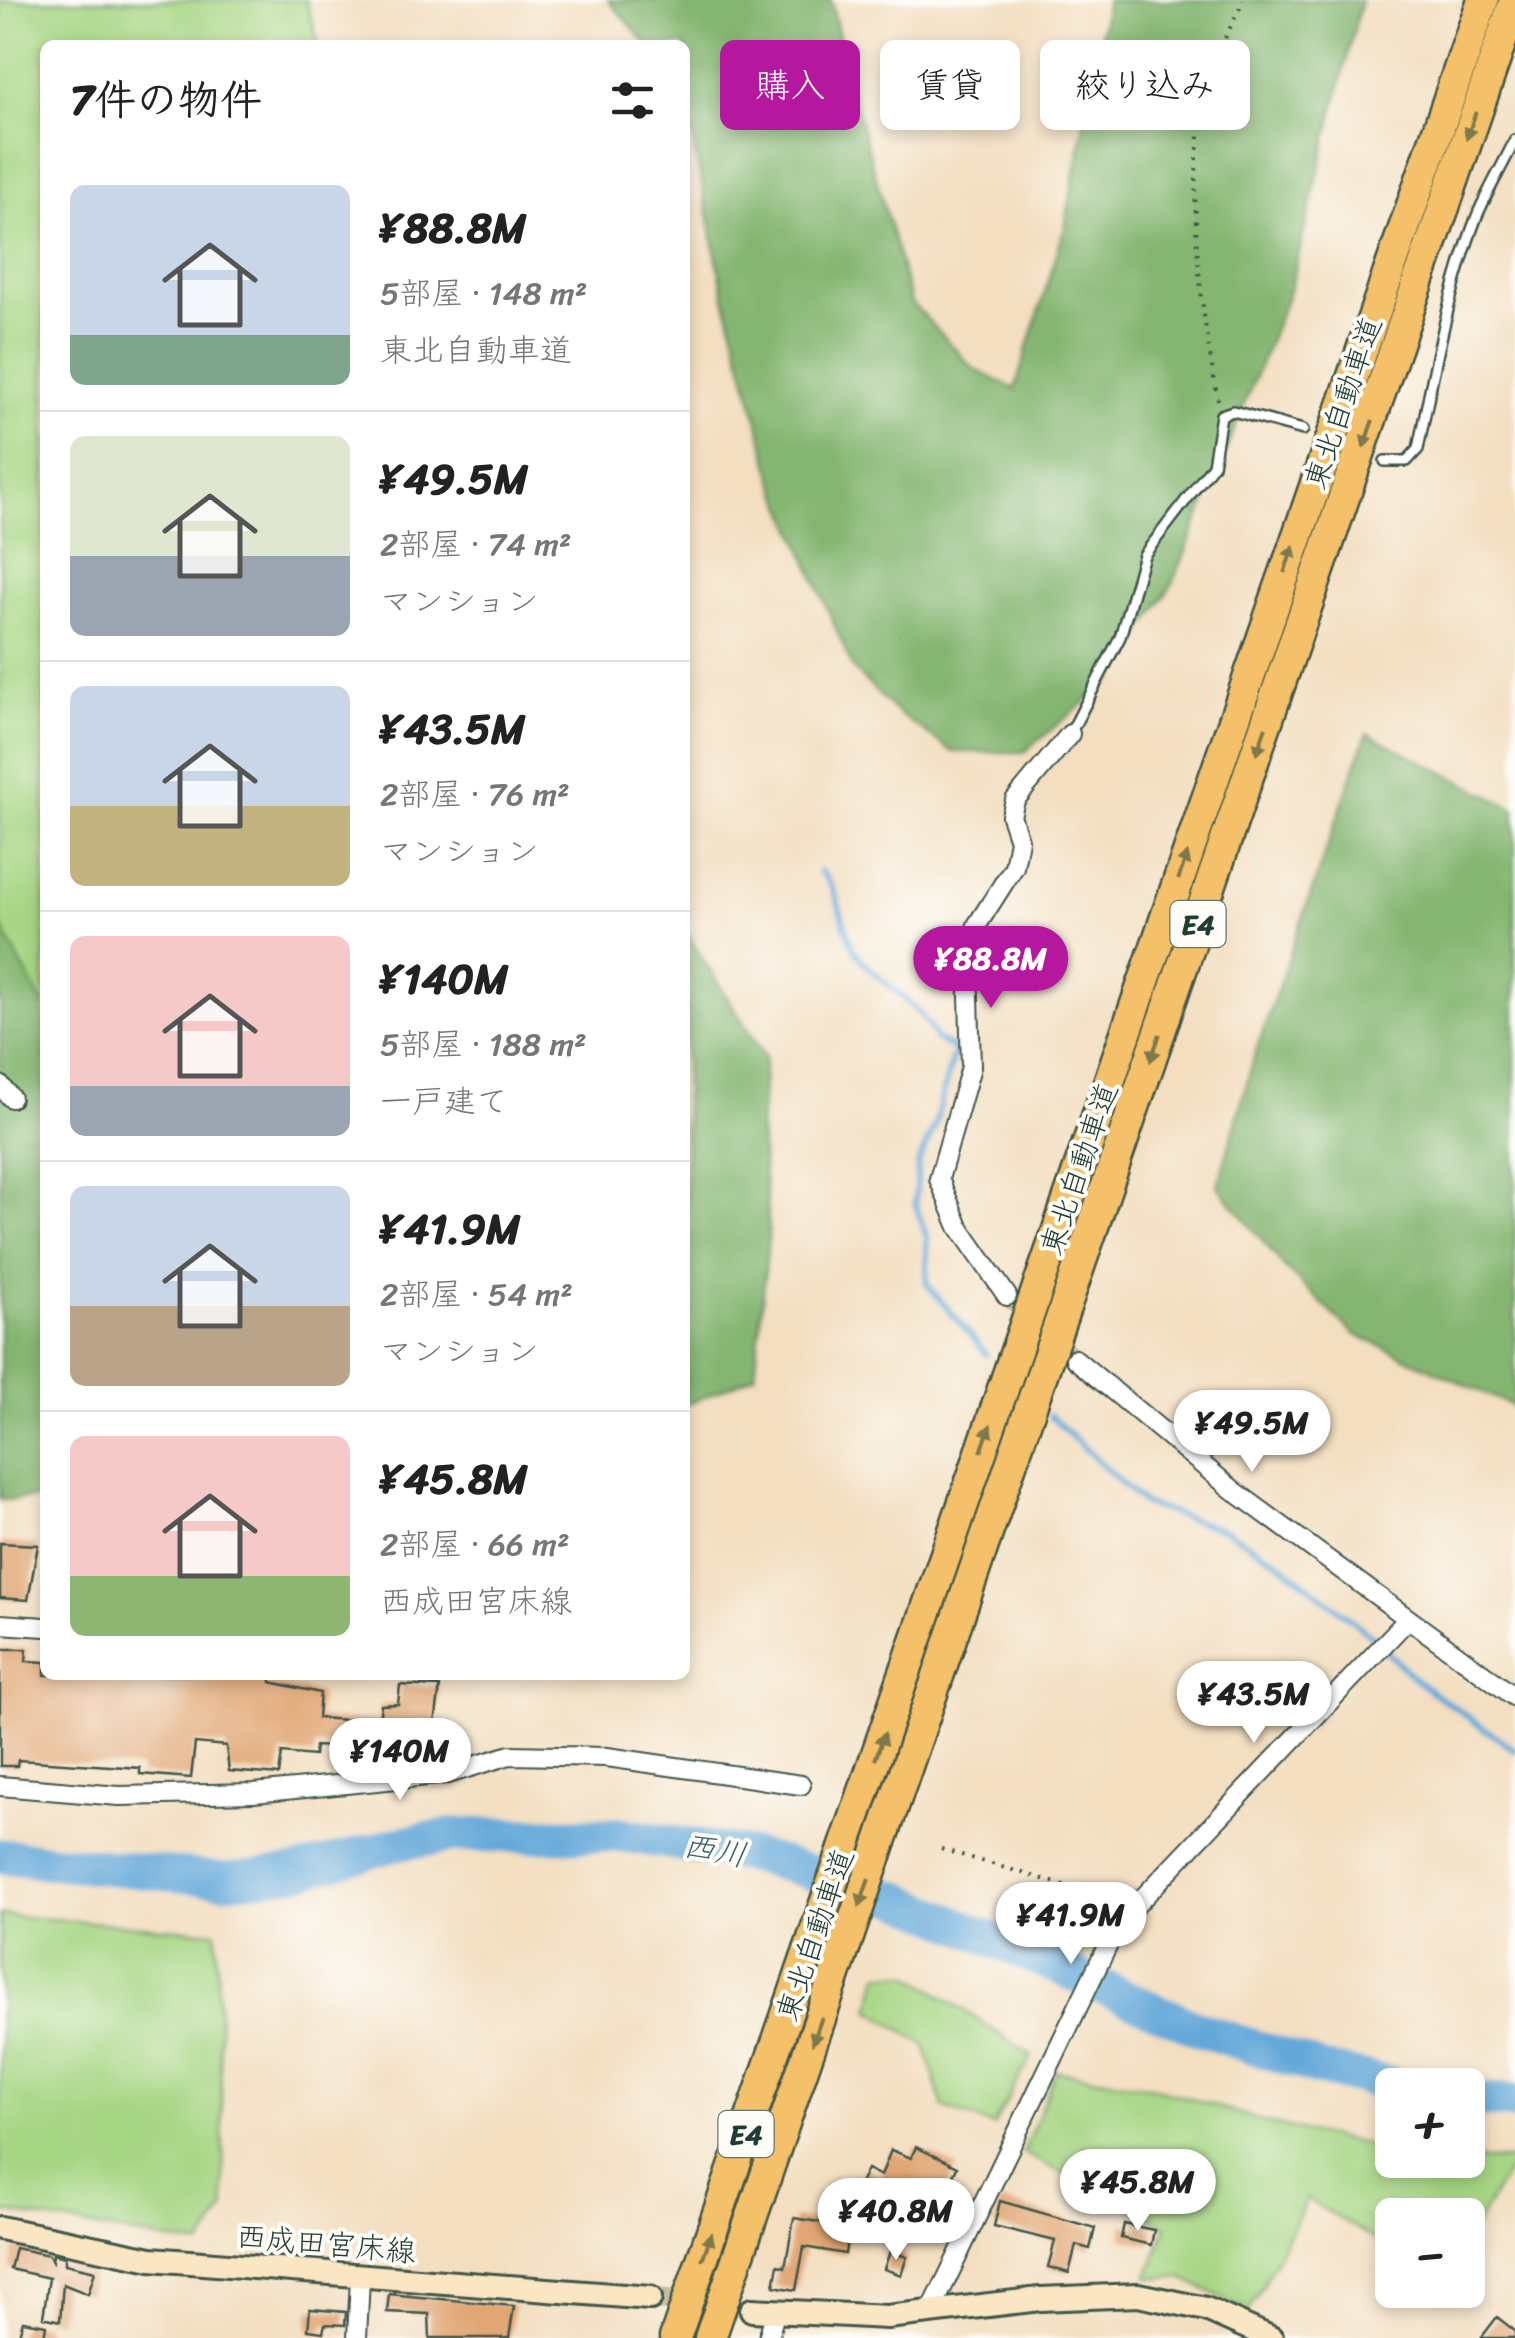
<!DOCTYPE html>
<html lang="ja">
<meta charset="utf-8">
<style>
body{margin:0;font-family:Sriracha,"Klee One",sans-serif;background:#f2f2f2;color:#222;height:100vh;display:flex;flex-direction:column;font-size:38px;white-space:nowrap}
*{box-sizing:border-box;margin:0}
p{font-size:32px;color:#767676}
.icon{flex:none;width:55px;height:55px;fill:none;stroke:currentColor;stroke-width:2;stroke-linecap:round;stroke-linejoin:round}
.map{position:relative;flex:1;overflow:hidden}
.drawer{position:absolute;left:40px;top:40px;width:650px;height:1640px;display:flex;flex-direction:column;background:#fff;border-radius:15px;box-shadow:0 5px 15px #0003}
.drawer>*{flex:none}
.banner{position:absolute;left:720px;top:40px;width:645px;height:90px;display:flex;gap:20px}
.controls{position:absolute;left:1375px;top:2068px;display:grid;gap:20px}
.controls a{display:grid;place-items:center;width:110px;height:110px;border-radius:15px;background:#fff;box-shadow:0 5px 15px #0003;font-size:50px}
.price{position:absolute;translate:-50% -85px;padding:0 22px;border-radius:35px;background:#fff;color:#222;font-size:32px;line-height:65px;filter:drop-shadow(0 2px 5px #0008)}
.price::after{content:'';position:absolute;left:50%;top:60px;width:30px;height:22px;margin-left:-15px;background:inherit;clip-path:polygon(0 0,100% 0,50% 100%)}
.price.active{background:#b5179e;color:#fff}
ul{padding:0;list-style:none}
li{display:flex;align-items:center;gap:30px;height:250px;padding:0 30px}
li+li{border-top:2px solid #e0e0e0}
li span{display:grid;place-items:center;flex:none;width:280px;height:200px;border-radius:15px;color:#555}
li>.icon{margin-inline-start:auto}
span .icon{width:120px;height:120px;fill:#fffc;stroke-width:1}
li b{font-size:42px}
h2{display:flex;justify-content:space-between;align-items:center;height:120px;padding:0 30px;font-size:42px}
.tag{padding:0 35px;border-radius:15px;background:#fff;box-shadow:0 5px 15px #0003;font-size:35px;line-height:90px}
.tag.active{background:#b5179e;color:#fff}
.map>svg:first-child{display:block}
.green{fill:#a6d583;stroke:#62895c;stroke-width:2.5}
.forest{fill:#84b671;stroke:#527a52;stroke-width:2.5}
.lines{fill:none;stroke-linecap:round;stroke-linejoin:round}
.stream{stroke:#63a8d9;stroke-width:6}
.river{stroke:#63a8d9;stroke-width:35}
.building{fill:#e1a673}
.minor-tunnel{stroke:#c9bea4;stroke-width:18;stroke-dasharray:18 9;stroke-linecap:butt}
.secondary-tunnel{stroke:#c9bea4;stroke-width:22;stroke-dasharray:22 11;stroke-linecap:butt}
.service-casing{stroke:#3f5549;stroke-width:14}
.minor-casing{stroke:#3f5549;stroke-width:22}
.secondary-casing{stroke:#3f5549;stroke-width:28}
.motorway-casing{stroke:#3f5549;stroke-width:35}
.path{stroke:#3f5549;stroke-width:4;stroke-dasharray:2.5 8;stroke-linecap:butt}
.service{stroke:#fff;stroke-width:9}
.minor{stroke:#fff;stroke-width:18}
.secondary{stroke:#fbe6c3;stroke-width:22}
.motorway{stroke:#f4c16a;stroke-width:30}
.oneway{fill:#7f784c}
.labels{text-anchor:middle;stroke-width:8;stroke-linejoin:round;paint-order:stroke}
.shield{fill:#fdfcf7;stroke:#62766e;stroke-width:2.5}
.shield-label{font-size:28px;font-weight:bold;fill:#1f3d34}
.street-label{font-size:30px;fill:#1f3d34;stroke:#fdfcf7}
.water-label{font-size:32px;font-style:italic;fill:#37626e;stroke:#fdfcf7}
</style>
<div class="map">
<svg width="1515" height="2338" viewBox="0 0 1515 2338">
<rect width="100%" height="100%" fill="#fdfcf7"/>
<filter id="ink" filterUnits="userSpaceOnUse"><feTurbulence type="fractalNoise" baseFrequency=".01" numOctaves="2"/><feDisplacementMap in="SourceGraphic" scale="20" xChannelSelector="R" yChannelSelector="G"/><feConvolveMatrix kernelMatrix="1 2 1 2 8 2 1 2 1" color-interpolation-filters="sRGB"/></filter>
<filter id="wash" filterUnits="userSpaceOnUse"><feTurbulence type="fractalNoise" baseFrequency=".0048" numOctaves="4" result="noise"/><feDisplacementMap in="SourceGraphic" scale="40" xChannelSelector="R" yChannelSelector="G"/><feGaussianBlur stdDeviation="2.25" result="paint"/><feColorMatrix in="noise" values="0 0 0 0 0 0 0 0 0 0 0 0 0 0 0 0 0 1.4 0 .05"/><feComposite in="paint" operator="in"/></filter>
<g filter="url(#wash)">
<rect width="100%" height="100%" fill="#f3dec0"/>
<!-- green -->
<path class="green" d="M0 0H306L319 45H45V1010L0 926Z
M0 1915 216 1932 225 2208 201 2246 0 2211Z
M879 1974H909L1032 2056 993 2126 943 2107 925 2045 870 2010Z
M1056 2071 1154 2087 1276 2125 1392 2150V2160H1514L1468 2239V2215H1392V2250L1307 2199 1249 2311 1182 2278 1148 2277 1167 2226 1023 2153Z"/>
<!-- forest -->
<path class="forest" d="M608 0H831L849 82 911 302 974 369 1015 389 1065 227 1107 0H1361L1290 289 1174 581 1111 681 1024 752H953L899 714 853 669 774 481 724 294 685 101V45H648Z
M1367 733 1515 809V1407L1354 1334 1284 1267 1218 1186 1255 1054Z
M0 924 45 1009V1498L0 1500Z
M685 931 765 1057 760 1130 769 1231 755 1375 685 1405Z"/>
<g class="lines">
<!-- stream -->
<path class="stream" d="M820 871C843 893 840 929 858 955 881 986 923 1004 936 1040L955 1048 934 1128 918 1163 915 1203 927 1238V1284L986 1354
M1050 1416 1144 1504 1227 1531 1279 1562 1368 1633 1417 1681 1515 1750"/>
<!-- river -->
<path class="river" d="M0 1856 226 1880 298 1872 396 1844 455 1835H624L755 1856 900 1899 1199 2029 1318 2068 1395 2085
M1468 2099 1515 2102"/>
</g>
<g id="blocks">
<!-- building -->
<path class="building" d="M0 1543 38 1545 28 1600 0 1598Z
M0 1649H27L26 1661 45 1662V1675H271V1682L320 1693 318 1718 379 1722 381 1705 398 1704 400 1685 440 1687 431 1753 315 1746 314 1756 282 1753 279 1775 229 1771 226 1746 195 1743 191 1778 140 1774V1768L18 1760 17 1766H0Z
M916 2147 957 2167 943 2194 968 2206 953 2236 898 2210 894 2216 854 2197 867 2169 881 2176 891 2150 911 2158Z
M1000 2201 1095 2228 1090 2249 1076 2245 1069 2273 1048 2267 1055 2241 994 2226Z
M794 2218 849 2227 845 2254 804 2247 796 2290 774 2286 778 2265 785 2267Z
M1124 2224 1154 2230 1151 2245 1121 2238Z
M15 2248 49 2255 52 2261 53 2254 65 2257V2264L95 2271 88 2294 63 2284 60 2321 43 2317 49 2278 10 2269Z
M890 2251 907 2257 901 2275 884 2269Z
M389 2294 514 2306 509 2338H430L429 2314 387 2312Z
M310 2309 346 2312 345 2325 325 2324 323 2332 308 2330Z
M1497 2317 1515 2331V2338H1481Z
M23 2321 46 2325 44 2338H18Z"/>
</g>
</g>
<g filter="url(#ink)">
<use href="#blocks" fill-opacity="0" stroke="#3f5549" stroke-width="2.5"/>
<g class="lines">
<!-- minor-tunnel -->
<path class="minor-tunnel" d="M1007 1296 1075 1359"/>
<!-- secondary-tunnel -->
<path class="secondary-tunnel" d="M650 2298 752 2310"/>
<defs>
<path id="service" d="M1385 461H1407L1418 449C1434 371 1448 291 1477 216 1488 190 1503 165 1515 140
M1070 734 1120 637 1144 555 1213 465 1221 415 1233 411 1303 430"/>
<path id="minor" d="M0 1085 11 1098
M1007 1296 959 1227 939 1179 971 1067 968 961 977 925 1014 867 1019 840 1011 816 1015 800 1070 734
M1075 1359 1233 1490 1515 1697
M0 1624 45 1627
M0 1786 119 1796 254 1793 448 1774 510 1755 607 1757 801 1785
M930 2313 1118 1924 1408 1619
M357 2338 360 2278
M768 2338 775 2314"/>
<path id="secondary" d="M0 2228 151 2259 650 2298
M752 2310 887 2317 1040 2299 1138 2295 1206 2309 1271 2338"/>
<path id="motorway" d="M675 2338 1483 0
M710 2338 1515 1"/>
</defs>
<!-- service casing -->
<use href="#service" class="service-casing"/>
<!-- minor casing -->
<use href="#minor" class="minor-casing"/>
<!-- secondary casing -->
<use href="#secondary" class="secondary-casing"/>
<!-- motorway casing -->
<use href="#motorway" class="motorway-casing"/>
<!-- path -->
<path class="path" d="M1218 400C1199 300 1184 186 1208 85 1215 55 1230 28 1244 0
M941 1849 1114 1900"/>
<!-- service -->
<use href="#service" class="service"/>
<!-- minor -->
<use href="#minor" class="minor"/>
<!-- secondary -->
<use href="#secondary" class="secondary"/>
<!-- motorway -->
<use href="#motorway" class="motorway"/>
</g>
<!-- one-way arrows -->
<defs><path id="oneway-solid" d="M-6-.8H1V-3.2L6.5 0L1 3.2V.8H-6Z" transform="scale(2.5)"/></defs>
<g class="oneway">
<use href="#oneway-solid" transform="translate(1471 126) rotate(109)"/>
<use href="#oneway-solid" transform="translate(1368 434) rotate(109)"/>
<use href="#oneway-solid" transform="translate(1289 559) rotate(-71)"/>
<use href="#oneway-solid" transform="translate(1261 741) rotate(109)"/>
<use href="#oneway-solid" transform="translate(1183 866) rotate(-71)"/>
<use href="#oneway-solid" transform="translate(1155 1048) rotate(109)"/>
<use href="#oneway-solid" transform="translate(986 1438) rotate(-71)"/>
<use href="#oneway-solid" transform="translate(880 1746) rotate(-71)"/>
<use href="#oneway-solid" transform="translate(864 1893) rotate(109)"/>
<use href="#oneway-solid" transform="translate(817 2031) rotate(109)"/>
<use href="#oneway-solid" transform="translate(707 2246) rotate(-71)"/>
</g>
</g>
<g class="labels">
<!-- shield labels -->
<g class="shield">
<rect x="1170.5" y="901" width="55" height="46" rx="8"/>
<rect x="718.5" y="2111" width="55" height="46" rx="8"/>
</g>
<g class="shield-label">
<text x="1198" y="934">E4</text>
<text x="746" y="2144">E4</text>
</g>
<!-- street labels -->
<g class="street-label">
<text transform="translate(1343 403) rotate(-71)" y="10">東北自動車道</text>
<text transform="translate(1079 1169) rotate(-71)" y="10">東北自動車道</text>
<text transform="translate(815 1935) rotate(-71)" y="10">東北自動車道</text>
<text transform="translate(326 2244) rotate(5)" y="10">西成田宮床線</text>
</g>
<!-- water labels -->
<g class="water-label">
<text transform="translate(715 1850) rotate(10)" y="11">西川</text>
</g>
</g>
</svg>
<div class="controls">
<a>+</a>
<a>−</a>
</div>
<b class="price active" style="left:991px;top:1011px">¥88.8M</b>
<b class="price" style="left:1252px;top:1475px">¥49.5M</b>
<b class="price" style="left:1254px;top:1746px">¥43.5M</b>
<b class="price" style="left:400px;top:1803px">¥140M</b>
<b class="price" style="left:1071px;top:1967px">¥41.9M</b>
<b class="price" style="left:1138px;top:2234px">¥45.8M</b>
<b class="price" style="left:896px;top:2263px">¥40.8M</b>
<div class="banner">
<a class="tag active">購入</a>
<a class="tag">賃貸</a>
<a class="tag">絞り込み</a>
</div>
<section class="drawer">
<h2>7件の物件<svg class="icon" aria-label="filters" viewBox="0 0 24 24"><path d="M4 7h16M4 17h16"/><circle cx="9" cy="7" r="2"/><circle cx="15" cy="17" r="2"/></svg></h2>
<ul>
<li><span style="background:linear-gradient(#c9d6e8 75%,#7fa58c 0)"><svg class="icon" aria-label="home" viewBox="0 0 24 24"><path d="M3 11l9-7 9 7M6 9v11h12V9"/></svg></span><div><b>¥88.8M</b><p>5部屋 · 148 m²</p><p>東北自動車道</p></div></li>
<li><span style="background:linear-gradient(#dfe7d0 60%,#9aa5b1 0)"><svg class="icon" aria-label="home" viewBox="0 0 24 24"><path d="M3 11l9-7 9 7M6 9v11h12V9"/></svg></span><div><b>¥49.5M</b><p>2部屋 · 74 m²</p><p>マンション</p></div></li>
<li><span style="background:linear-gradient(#c9d6e8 60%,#c2b280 0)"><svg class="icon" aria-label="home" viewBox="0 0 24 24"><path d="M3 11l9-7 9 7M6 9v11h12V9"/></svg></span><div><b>¥43.5M</b><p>2部屋 · 76 m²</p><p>マンション</p></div></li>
<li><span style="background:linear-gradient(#f6c9c9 75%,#9aa5b1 0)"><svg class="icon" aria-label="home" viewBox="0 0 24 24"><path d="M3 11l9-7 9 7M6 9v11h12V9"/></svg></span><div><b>¥140M</b><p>5部屋 · 188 m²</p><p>一戸建て</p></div></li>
<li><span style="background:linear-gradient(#c9d6e8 60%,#b9a48a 0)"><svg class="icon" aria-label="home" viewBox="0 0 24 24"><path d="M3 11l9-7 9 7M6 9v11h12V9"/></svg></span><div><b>¥41.9M</b><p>2部屋 · 54 m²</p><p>マンション</p></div></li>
<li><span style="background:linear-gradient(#f6c9c9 70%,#8fb573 0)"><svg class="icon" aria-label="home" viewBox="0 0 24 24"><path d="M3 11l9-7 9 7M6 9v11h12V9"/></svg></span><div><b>¥45.8M</b><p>2部屋 · 66 m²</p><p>西成田宮床線</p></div></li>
</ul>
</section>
</div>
